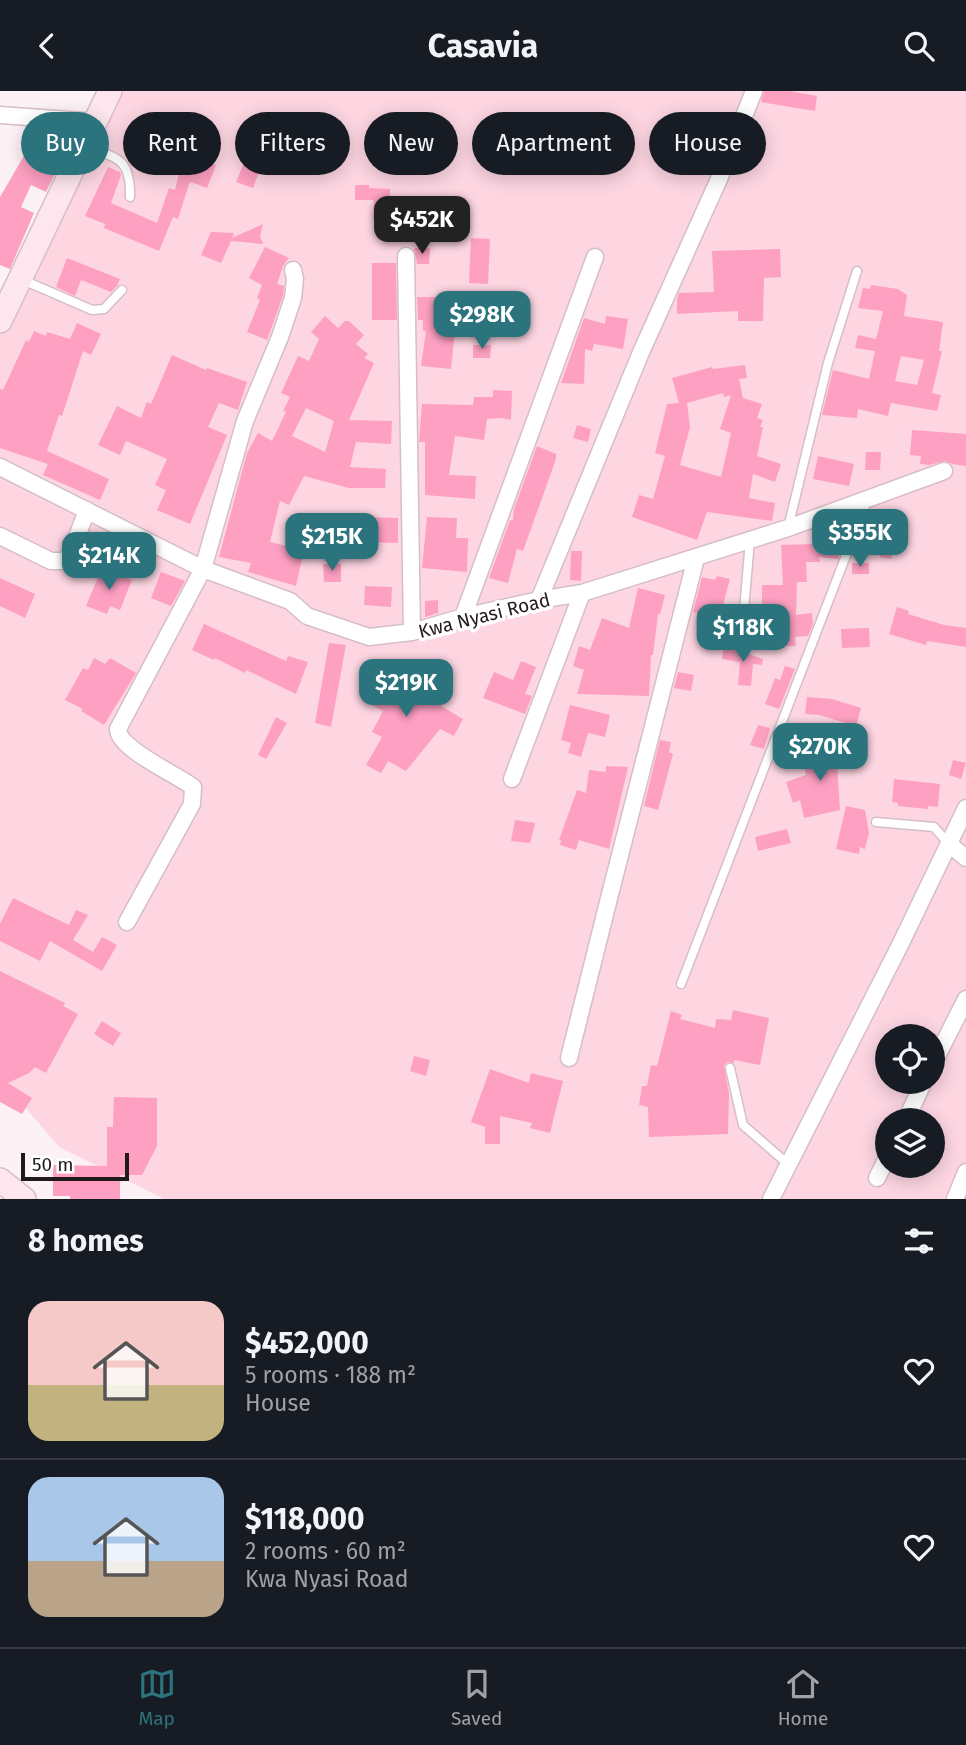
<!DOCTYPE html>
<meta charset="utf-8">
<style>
body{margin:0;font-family:"Fira Sans",sans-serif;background:#242831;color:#f1f3f6;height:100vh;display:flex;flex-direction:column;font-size:26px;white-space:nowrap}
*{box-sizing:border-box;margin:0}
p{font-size:23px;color:#9ea1a6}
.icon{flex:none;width:38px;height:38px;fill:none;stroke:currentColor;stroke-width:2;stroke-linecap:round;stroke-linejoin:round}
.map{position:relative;height:1108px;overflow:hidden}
.side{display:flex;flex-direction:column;background:#171b24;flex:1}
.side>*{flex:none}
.hud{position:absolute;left:21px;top:21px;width:924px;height:63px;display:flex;gap:14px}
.tools{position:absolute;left:875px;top:933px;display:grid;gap:14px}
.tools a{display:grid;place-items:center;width:70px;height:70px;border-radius:50%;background:#171b24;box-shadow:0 4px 18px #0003;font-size:35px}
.scale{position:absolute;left:21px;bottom:18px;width:108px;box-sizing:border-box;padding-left:7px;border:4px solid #21191b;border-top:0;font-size:19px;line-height:24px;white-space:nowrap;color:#21191b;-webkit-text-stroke:5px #fff;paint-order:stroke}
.price{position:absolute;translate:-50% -60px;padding:0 16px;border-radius:14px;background:#2b747d;color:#fff;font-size:23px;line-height:46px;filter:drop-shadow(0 2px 4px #0008)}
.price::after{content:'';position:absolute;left:50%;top:42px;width:21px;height:16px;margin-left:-10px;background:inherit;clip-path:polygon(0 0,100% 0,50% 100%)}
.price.selected{background:#222;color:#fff}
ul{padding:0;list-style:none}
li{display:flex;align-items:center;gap:21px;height:175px;padding:0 28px}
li+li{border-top:2px solid #363941}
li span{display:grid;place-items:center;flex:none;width:196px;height:140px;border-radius:21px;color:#555}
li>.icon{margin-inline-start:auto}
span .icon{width:84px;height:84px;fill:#fffc;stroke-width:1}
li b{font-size:30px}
h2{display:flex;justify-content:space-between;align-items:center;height:84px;padding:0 28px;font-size:30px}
.pill{padding:0 24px;border-radius:32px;background:#171b24;box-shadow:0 4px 18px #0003;font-size:24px;line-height:63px}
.pill.selected{background:#2b747d;color:#fff}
header{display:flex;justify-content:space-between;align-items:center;height:91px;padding:0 28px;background:#171b24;font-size:32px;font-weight:700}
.tab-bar{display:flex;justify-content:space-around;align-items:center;height:98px;border-top:2px solid #363941;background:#171b24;font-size:19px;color:#9ea1a6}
.tab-bar a{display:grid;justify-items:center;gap:4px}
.tab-bar .selected{color:#2b747d}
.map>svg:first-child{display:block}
.green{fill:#fdd6e2;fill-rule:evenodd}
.building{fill:#fea0c2;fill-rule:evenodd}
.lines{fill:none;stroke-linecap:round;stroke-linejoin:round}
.service-casing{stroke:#d6bec6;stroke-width:11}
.minor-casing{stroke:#d6bec6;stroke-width:19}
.secondary-casing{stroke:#d6bec6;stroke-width:26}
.service{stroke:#fff;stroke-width:8}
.minor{stroke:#fff;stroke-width:16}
.secondary{stroke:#fee6ef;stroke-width:23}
.labels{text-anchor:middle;stroke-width:7;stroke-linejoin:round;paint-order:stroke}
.street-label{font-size:19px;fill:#21191b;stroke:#fff}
</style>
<header><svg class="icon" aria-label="back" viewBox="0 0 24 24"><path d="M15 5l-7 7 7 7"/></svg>Casavia<svg class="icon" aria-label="search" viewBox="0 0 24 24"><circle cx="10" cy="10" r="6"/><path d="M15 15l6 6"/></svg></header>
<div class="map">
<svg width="966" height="1108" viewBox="0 0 966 1108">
<rect width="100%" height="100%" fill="#fcf2f5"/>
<!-- green -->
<path class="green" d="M124 0H966V1108H164L59 1056 0 987V208L16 166ZM887 945H933V990H887ZM887 1029H933V1074H887Z"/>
<!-- building -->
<path class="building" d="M764 0H789L817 5 815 20 761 11Z
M28 49 52 59 46 74 57 79 46 101 31 94 21 116 34 122 10 178 0 174V106L25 63 23 62Z
M185 62 216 74 207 97 191 91 189 93 178 128 173 126 159 160 104 137 105 133 85 125 108 76 120 81 121 84 111 112 157 132 169 97 175 99 181 74 185 75Z
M246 67 262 73 253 97 236 91Z
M355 94H369V97L390 98 389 130 373 129 374 109H355Z
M263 133 260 145 263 153 231 150 221 172 201 164 211 141 234 142 232 147Z
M471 147 490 148 488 193 469 192Z
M265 156 289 167 283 175 277 193 284 195 283 205 267 249 247 241 260 209 257 207 262 194 249 187Z
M414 157H430L429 173H417Z
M780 158 781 186 764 187 763 230H738V220L677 223V208L679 202 714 201 712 160Z
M67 167 120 188 117 195 111 201 81 189 75 205 56 196Z
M372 172H396L397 229H372Z
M871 194 898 198 907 204 904 225 943 231 939 260H942L932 302 941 304 937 320 891 312 888 325 858 318 857 327 822 324 833 279 869 288 875 260 855 257 858 244 876 248 883 220 858 217 863 197 870 198ZM901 265 924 269 917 294 895 290Z
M417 206H435L458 210 451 278 421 275 426 240H423V229H418Z
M325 225 338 237 345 230H349L364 244 356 253 368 263 364 267 374 272 349 329 392 330 391 353 356 351 350 376 386 378 385 397H349L304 385 289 414 280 410 270 451 291 456 290 460 303 463 296 495 248 481 251 472 219 466 247 362 258 342 272 350 286 321 283 320 290 306 281 302 298 265 309 270 319 248 311 241ZM306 317 334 330 325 361 292 345Z
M606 225 628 228 623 258 594 253 592 260 585 258 584 293 561 292 584 227 605 233Z
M77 232 101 243 91 264 83 260 62 325 59 324 47 360 109 388 100 409 43 384 48 373 0 357V298L3 299 26 249 29 251 34 240 46 245 47 241 70 248Z
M473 254H491L490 267H473Z
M172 264 206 279 207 277 247 291 238 319 219 312 208 336 227 344 190 433 157 419 166 399 155 394 167 368 126 350 120 364 98 354 117 315 141 327 147 311 151 313Z
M745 274 747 287 739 288 743 307 762 313 757 327 763 329 760 336H763L757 365 781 373 775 391 753 383 749 407 775 412 772 430 707 421 697 449 632 426 639 404 653 408 665 365 655 362 667 313 679 312 672 287 712 276 713 278ZM723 302 724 306 731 304 720 338 731 342 721 386 680 374 690 336 687 312Z
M493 299 512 300 511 329 502 327 487 328 484 349 455 345 449 384 476 385 475 408 425 404V351H419L422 313 473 314 474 306H493Z
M577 334 591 338 588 351 573 347Z
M912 339 966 343V375L952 373 945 370 929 374 920 373 921 365 910 364Z
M537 355 556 363V368L523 460 517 458 508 492 489 487 510 429H513L514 418Z
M866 361H881L880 379H865Z
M818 365 854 373 849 395 813 388Z
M366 426 398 427V452L365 451Z
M427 426 457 427 456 447H468L467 481 422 477Z
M884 446 895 448 891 468 880 466Z
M814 453 842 456 838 468 819 466 820 471H806L807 491H797L796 524 812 522 813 533 808 545 795 546 796 555H784L783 531H752L750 529 751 515H762V494H783L781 454Z
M571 460H582L581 490 570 489Z
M852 472H869V483H852Z
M323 473H341V491H324Z
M102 477 132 489 120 519 110 515 107 523 86 515Z
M161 481 185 490 171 515 151 507Z
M717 485 730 488 713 551 700 549 705 524 693 521 702 486 715 489Z
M0 487 35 503 25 527 0 515Z
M365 495 392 496 391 516 364 514Z
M638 497 665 504 660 523H658L653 564H651L649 605 577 603 584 579 573 575 579 555 590 559 602 527 629 537Z
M438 509V522L425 526V510Z
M897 516 909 520 908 523 944 534 966 537V556L927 550 926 554 889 543Z
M204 533 286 570 288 565 308 571 296 603 246 579 245 582 215 567 214 569 192 559Z
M864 537H869L870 556 842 557 841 538Z
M329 552 346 554 331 636 315 632Z
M724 555 763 568 762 574 753 573 751 595 738 594 740 571 722 568Z
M94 567 105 573 110 567 136 582 104 634 81 620 83 618 65 609 83 577 88 579Z
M391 568 412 578 406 590 433 606 431 609 463 628 454 645 440 638 406 680 388 670 381 682 366 674 382 646 372 641 383 620 368 612Z
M521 570 536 576 525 603 532 605 525 623 483 607 494 581 513 589Z
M785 575 795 578 779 618 765 613 775 587 780 589Z
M678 581 694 584 691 600 674 597Z
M807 606 832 608 861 617 856 635 819 624 805 623Z
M570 614 610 624 605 646 588 642 581 666 568 662 571 652 561 649Z
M276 626 287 632 266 668 258 664Z
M758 634 770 637 764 658 750 654Z
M660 649 671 651 669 661 673 663 658 719 644 715Z
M852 656 855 668 837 672 840 719 804 727 800 709 793 712 786 691 806 684 802 666Z
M953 669 966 672 961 688 949 684Z
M606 675 628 676 609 758 579 749 576 759 560 754 561 749H559L577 699 586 702 589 679 606 681Z
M894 688 940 693 938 716 928 715V718L898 715V712L892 711Z
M846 715 865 719 869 742 865 758 860 756 859 763 836 758Z
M515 729 535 732 530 752 511 750Z
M787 738 791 752 758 760 755 746Z
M13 807 69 834 76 819 88 824 73 849 93 861 102 846 117 854 102 880 50 850 40 870 0 850V833Z
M0 880 65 912 63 915 78 923 46 982 35 976 29 982 8 992 32 1007 22 1023 0 1011Z
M733 919 769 927 760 974 734 969V972L728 971 724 974 729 1003 728 1043 649 1046 648 1016 639 1014 642 995H647L651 974 657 975 671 920 682 924 680 928 715 937 716 928 731 929Z
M102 930 121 942 113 955 94 943Z
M414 965 430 969 426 985 410 980Z
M490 978 529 992 531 982 563 990 550 1042 530 1037 532 1032 500 1025V1053H485V1036L471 1031Z
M114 1006 157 1007V1055L142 1084H120V1108H70V1105H53V1074L107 1075V1036H113Z"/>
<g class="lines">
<defs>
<path id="service" d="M85 57C118 66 131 68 130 106
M23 189 92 219 104 218 122 199
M788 437 828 272 857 180
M750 449 743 531 749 538 763 540
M876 731 934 736 949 753
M681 893 867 410
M730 977 743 1034 789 1074"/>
<path id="minor" d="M0 24 97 31
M406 165 412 541
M0 376 203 478 290 510 307 525 369 546 412 541 463 526 539 509 582 502 788 437 944 380
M0 445 51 470H65L72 459 87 419
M539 509 642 259 719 88 754 0
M463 526 595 166
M512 688 582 502
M949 753 966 767
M127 831 192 713 193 696C176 683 118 658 118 638L203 478 245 330 280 246 293 207 295 188 293 179
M569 967C610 800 654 634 696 467
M933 973 966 908
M906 1029 924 990
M877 1087 887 1067
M771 1108 900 854 966 717
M955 1108 966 1081"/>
<path id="secondary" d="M0 230 110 0
M0 1089 24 1108"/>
</defs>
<!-- service casing -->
<use href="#service" class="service-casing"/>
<!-- minor casing -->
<use href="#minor" class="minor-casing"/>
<!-- secondary casing -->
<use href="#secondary" class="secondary-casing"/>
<!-- service -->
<use href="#service" class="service"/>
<!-- minor -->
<use href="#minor" class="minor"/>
<!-- secondary -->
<use href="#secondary" class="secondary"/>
</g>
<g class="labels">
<!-- street labels -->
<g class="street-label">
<text transform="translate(484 524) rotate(-14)" y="7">Kwa Nyasi Road</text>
</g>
</g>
</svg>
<div class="tools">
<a><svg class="icon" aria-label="locate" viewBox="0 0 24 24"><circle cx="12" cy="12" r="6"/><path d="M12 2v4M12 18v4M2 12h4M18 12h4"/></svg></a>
<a><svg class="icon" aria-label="layers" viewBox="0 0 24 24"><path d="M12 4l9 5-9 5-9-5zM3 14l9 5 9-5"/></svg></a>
</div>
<div class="scale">50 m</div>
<b class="price selected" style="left:422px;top:165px">$452K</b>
<b class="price" style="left:482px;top:260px">$298K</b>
<b class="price" style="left:860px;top:478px">$355K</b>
<b class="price" style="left:332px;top:482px">$215K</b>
<b class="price" style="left:109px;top:501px">$214K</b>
<b class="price" style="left:743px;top:573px">$118K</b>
<b class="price" style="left:406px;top:628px">$219K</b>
<b class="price" style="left:820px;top:692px">$270K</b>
<div class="hud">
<a class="pill selected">Buy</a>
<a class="pill">Rent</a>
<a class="pill">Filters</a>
<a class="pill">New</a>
<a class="pill">Apartment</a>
<a class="pill">House</a>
</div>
</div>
<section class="side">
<h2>8 homes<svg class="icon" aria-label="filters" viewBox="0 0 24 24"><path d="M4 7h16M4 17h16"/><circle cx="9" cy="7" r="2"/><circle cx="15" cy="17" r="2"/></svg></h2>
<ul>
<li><span style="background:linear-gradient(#f6c9c9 60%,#c2b280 0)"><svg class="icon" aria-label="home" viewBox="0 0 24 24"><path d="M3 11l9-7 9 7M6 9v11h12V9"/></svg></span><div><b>$452,000</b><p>5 rooms · 188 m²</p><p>House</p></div><svg class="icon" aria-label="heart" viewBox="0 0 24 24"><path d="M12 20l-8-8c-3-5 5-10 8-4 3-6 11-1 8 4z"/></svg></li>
<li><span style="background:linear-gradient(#a9c7e8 60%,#b9a48a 0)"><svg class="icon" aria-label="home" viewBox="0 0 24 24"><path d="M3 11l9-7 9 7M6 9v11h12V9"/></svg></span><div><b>$118,000</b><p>2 rooms · 60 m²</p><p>Kwa Nyasi Road</p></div><svg class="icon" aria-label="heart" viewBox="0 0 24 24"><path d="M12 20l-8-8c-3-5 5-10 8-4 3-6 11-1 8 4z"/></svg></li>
</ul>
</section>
<nav class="tab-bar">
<a class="selected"><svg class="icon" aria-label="map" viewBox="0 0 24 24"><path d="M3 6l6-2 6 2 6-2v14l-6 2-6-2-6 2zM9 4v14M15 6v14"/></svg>Map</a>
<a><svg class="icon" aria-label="saved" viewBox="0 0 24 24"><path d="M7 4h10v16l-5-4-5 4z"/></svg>Saved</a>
<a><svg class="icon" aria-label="home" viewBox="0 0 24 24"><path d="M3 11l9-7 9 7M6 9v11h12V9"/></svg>Home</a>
</nav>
